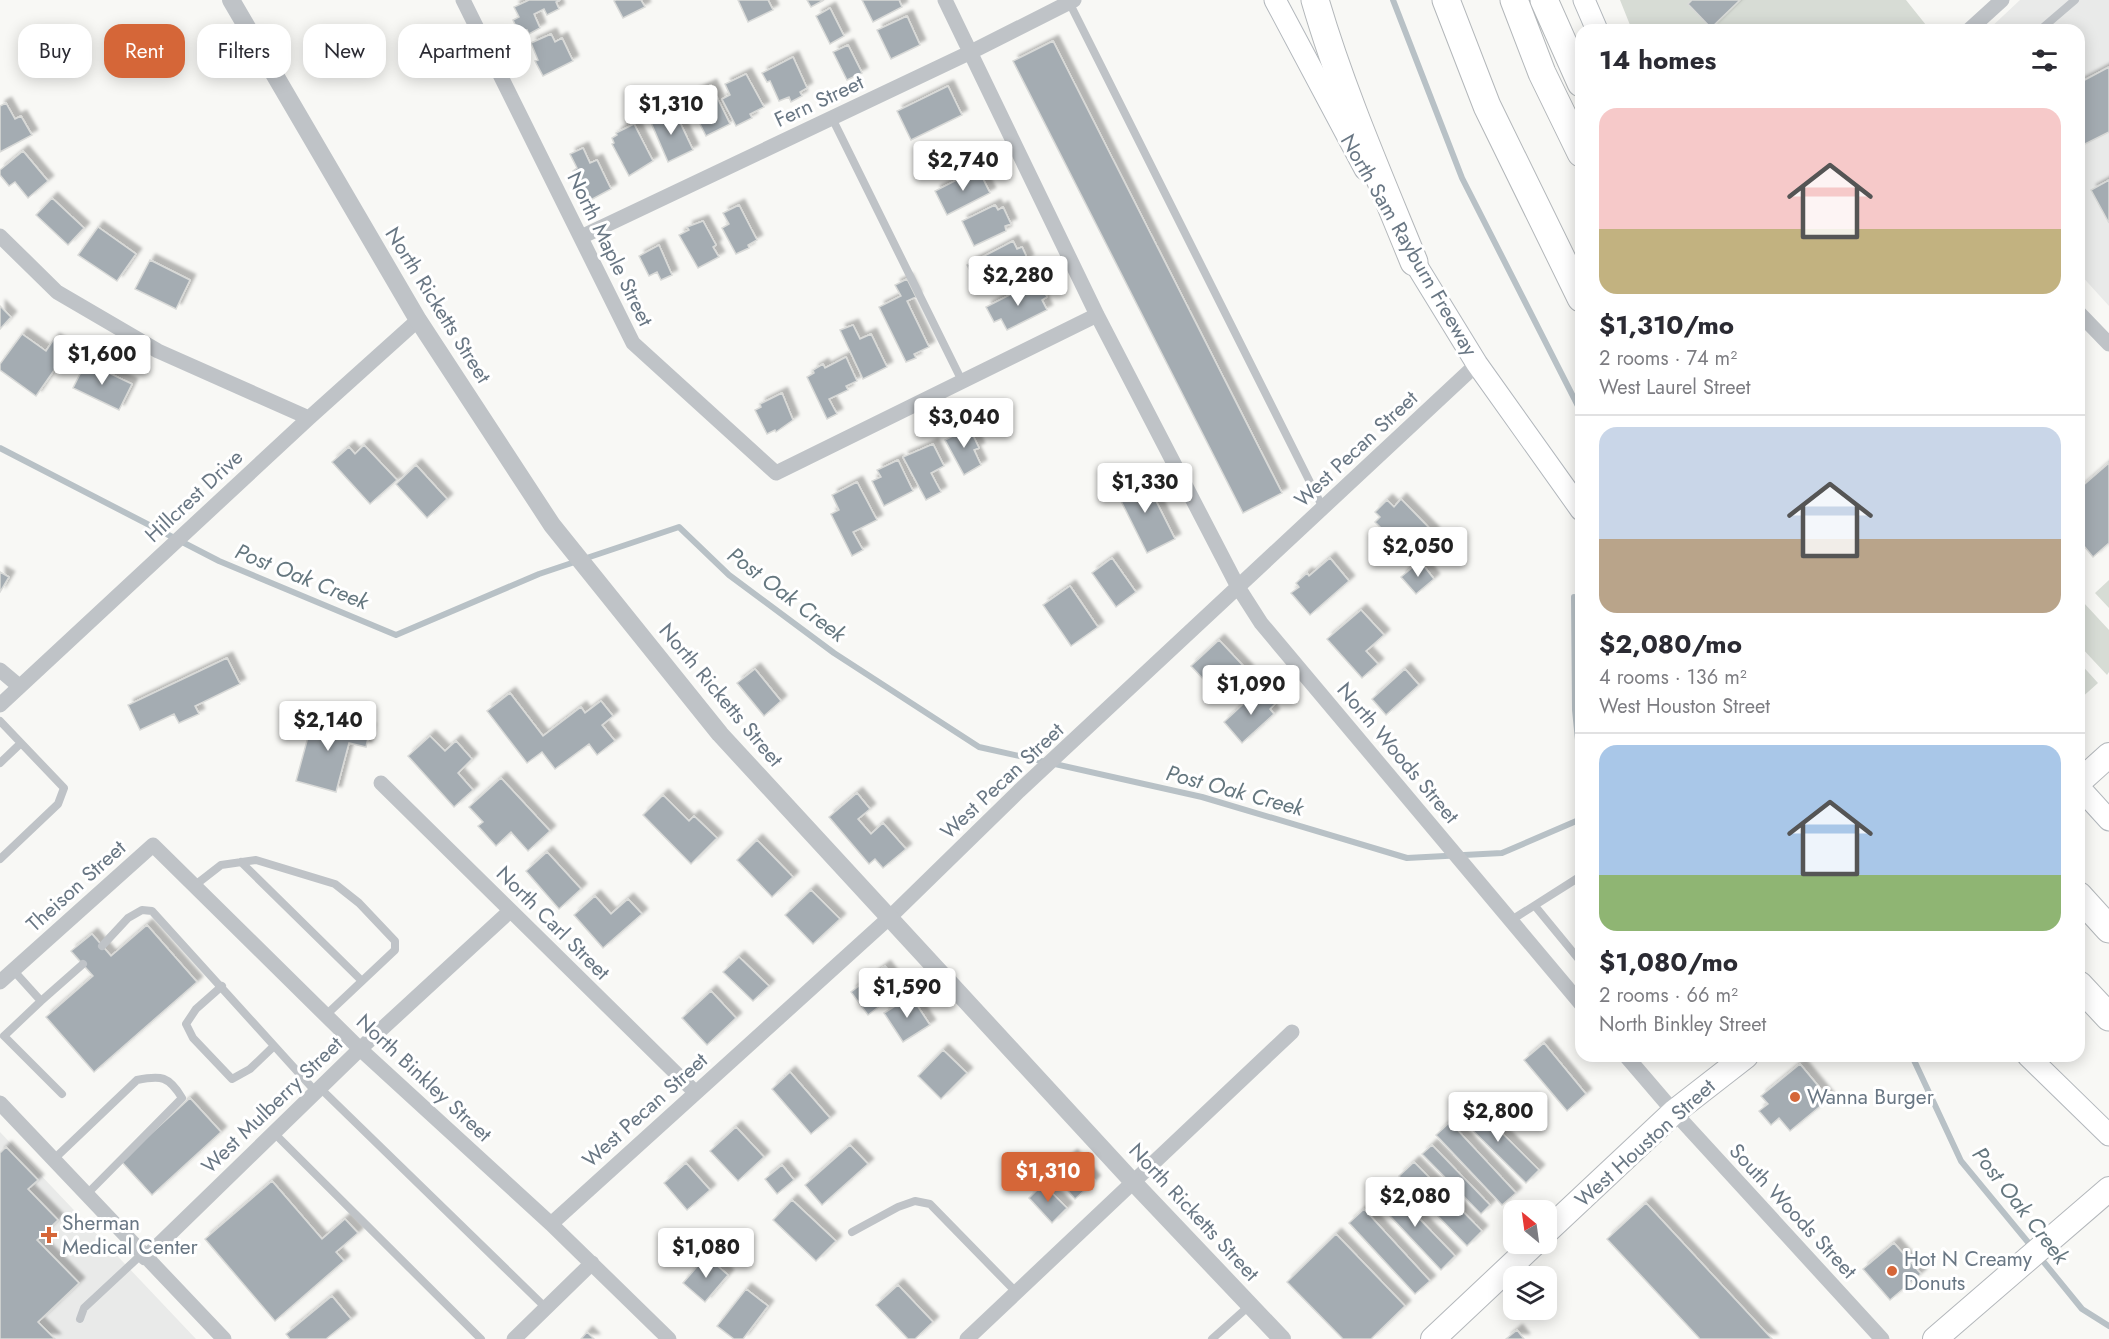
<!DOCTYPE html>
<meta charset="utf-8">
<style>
body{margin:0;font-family:Jost,sans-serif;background:#f7f7f7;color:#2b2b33;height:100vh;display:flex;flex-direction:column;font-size:22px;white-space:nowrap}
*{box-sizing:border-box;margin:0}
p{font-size:20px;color:#7c7c81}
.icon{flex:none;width:33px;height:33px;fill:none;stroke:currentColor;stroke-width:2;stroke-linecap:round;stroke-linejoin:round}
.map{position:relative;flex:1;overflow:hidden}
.side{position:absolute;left:1575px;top:24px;width:510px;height:1038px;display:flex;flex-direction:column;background:#fff;border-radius:18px;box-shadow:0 3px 15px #0003}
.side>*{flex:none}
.top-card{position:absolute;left:18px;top:24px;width:570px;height:54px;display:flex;gap:12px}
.needle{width:39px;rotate:331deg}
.controls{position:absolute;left:1503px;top:1200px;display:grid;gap:12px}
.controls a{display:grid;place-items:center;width:54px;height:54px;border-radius:12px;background:#fff;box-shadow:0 3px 15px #0003;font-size:30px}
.price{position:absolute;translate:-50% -51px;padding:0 14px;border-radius:6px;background:#fff;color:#222;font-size:20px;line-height:39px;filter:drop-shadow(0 2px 3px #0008)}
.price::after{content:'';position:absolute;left:50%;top:36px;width:18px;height:14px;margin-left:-9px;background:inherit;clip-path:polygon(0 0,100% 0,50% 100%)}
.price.active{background:#d56638;color:#fff}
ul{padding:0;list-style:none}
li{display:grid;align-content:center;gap:12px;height:318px;padding:0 24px}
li+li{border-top:2px solid #e1e1e2}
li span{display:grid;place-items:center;height:186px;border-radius:18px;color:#555}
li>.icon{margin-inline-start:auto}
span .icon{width:108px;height:108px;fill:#fffc;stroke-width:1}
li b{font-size:26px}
h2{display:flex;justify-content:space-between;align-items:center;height:72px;padding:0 24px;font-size:26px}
.chip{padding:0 21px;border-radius:18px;background:#fff;box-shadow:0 3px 15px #0003;font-size:21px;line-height:54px}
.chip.active{background:#d56638;color:#fff}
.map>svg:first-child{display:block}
.built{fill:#e9eae9}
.green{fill:#d7dcd5}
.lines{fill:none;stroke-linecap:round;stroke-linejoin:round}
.stream{stroke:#b8c1c6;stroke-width:6}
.building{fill:#a4acb2;stroke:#d9dad8;stroke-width:1.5;filter:url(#shadow)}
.secondary-casing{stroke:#b2b7bc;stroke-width:23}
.primary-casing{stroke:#b3b7bb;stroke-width:26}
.motorway-casing{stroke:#b3b7ba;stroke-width:29}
.service{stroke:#bfc3c7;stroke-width:8}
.minor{stroke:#bfc3c7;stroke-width:15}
.tertiary{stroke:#bfc3c7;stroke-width:18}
.secondary{stroke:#fff;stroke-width:21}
.primary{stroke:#fff;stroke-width:24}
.motorway{stroke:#fff;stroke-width:27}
.poi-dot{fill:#d56638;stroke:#fff;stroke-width:2}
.labels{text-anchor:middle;stroke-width:6;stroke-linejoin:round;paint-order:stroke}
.street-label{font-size:21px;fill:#697784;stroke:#fff}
.poi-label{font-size:21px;fill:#697784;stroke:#fff;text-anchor:start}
.water-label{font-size:22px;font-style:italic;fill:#65777f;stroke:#fff}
</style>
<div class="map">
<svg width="2109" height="1339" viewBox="0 0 2109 1339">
<defs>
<filter id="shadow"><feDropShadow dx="5.5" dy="-5.5" stdDeviation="1.5" flood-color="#0004"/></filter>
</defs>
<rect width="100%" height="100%" fill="#f8f8f5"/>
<!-- built -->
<path class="built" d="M2020 0H2109V306L2079 273V30H1988Z
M0 1132 196 1339H0Z"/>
<!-- green -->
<path class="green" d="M1620 0H1906L1930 30H1632Z
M2109 580V608L2095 593Z
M2084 603 2109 630V672L2107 675 2079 645V607Z
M2079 662 2098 683 2079 700Z"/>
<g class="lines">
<!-- stream -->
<path class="stream" d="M1393 0 1462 178 1581 412
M0 448 219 561 396 635 539 574 679 527 729 575 834 653 979 747 1202 797 1407 858 1502 853 1581 819
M1574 597 1575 710 1581 770
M1912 1056 1961 1161 2032 1247
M2038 1255 2082 1309 2109 1326"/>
</g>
<!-- building -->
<path class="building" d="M529 0H560L556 2 559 9 547 15 544 9 534 14 540 28 529 34 527 30 519 33 513 20 519 17 514 7Z
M616 0H641L645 7 623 18 614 1Z
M738 0H768L773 10 748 22Z
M807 0H824L811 7Z
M862 0H899L902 7 873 22Z
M1692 0H1740L1711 28 1688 4Z
M830 8 844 36 830 44 816 16Z
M907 16 920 45 891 59 877 30Z
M551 34 555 42 562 38 573 61 543 76 535 61 538 60 531 43Z
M1053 41 1282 493 1243 513 1013 61Z
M848 45 862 73 847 80 833 52Z
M793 57 807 88 800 92 802 96 791 102 789 97 779 101 770 81 767 82 762 73Z
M2109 67V132L2079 147V83Z
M746 74 764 107 750 114 752 118 736 126 722 99 730 95 725 84Z
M711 85 730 124 706 136 697 118 687 123 677 101Z
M948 86 962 115 911 140 897 111Z
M6 103 15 119 21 116 32 135 0 152V106Z
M662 112 665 117 675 112 693 150 668 162 649 118Z
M634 124 653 161 629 176 612 144 614 143 612 138 617 135 616 133Z
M583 148 590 163 597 160 611 189 587 202 573 171 577 168 570 154Z
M23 151 48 181 28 198 15 182 9 186 0 175V170Z
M978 169 990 193 947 215 935 191Z
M2109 180V223L2091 190Z
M52 198 84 228 68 245 36 215Z
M739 205 757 240 748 245 749 248 736 254 722 228 729 224 723 213Z
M995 205 998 210 1003 207 1011 224 1005 226 1006 231 974 246 962 221Z
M703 221 716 245 713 247 719 257 698 268 679 235 689 230 687 227Z
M98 227 136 254 117 281 78 255Z
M1013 241 1017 249 1022 247 1028 260 1024 262 1026 266 980 289 967 265Z
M659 245 672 275 661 280 657 272 649 276 639 256Z
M150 260 190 280 176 309 135 289Z
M907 279 916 297 907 301 929 347 914 354 916 358 906 362 879 307 901 296 895 285Z
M1033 283 1038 292 1043 290 1047 297 1042 300 1047 310 1007 330 1001 319 994 322 986 307Z
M0 306 11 317 0 329Z
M853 325 860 339 871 334 887 367 863 379 840 330Z
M22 334 46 351 54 339 69 349 36 396 0 370V364Z
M846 357 857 381 846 386 848 390 829 399 837 414 827 419 807 377 814 373 813 370 823 364 825 368Z
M86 362 132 384 119 410 73 388Z
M782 393 793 420 776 432 775 430 767 434 755 410 761 407 760 404Z
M967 423 979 448 974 450 981 465 964 475 945 440 953 436 951 431Z
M933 444 944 466 931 473 941 492 926 500 903 457Z
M364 445 397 480 370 504 332 462 349 447 355 454Z
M898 460 913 491 884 506 872 481 881 477 877 470Z
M2109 463V543L2093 557 2079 540V489Z
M416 465 447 499 427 518 396 484Z
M1143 475 1175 539 1147 553 1115 489Z
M857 482 877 520 853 532 863 550 852 556 831 514 839 510 832 495Z
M1401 499 1434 533 1409 556 1375 522 1380 517 1375 512 1387 500 1394 507Z
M1112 558 1136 592 1116 607 1092 573Z
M1330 558 1349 581 1310 615 1291 593 1299 587 1296 583 1307 573 1309 576Z
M1420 561 1434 579 1416 594 1401 577Z
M0 572 9 577 0 592Z
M1070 586 1098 627 1071 646 1043 605Z
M1361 610 1384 635 1366 651 1378 664 1362 678 1327 639Z
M1219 640 1248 671 1220 697 1191 666Z
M227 658 240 684 195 706 199 714 179 723 174 714 140 730 128 705Z
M755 669 781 701 764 716 737 683Z
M1405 669 1419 685 1386 715 1372 699Z
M1256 692 1261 697 1267 692 1277 702 1270 709 1274 714 1242 743 1224 722Z
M510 693 543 736 581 707 585 713 601 701 613 716 602 725 615 741 597 755 589 744 555 769 542 752 527 763 487 711Z
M314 715 370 729 366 747 349 743 336 792 296 781Z
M430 736 445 751 456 741 472 759 458 773 473 790 454 807 408 756Z
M501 778 550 831 528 851 511 832 496 846 478 826 483 822 469 807Z
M857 793 870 809 858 819 871 834 883 823 906 849 883 868 875 859 869 864 829 817Z
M663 795 689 821 694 816 717 838 691 864 643 815Z
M757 840 793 877 772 897 737 860Z
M547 852 581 889 559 909 526 871Z
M811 890 840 919 813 944 785 915Z
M595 896 611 914 628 899 642 914 603 948 574 915Z
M147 925 197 982 94 1072 46 1017 93 976 71 951 92 934 111 956Z
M739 957 769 986 753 1001 723 972Z
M885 966 902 989 868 1015 851 992Z
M711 991 736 1018 707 1045 682 1018Z
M911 996 930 1025 903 1042 884 1013Z
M1544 1043 1586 1094 1567 1111 1524 1060Z
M943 1050 967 1073 941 1099 918 1076Z
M1800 1064 1829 1099 1790 1131 1779 1118 1771 1125 1759 1111 1768 1104 1761 1096Z
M790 1072 830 1118 811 1134 772 1089Z
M190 1098 221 1132 152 1195 121 1161Z
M1471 1102 1539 1170 1526 1183 1458 1116Z
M1450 1122 1516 1193 1502 1205 1436 1135Z
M736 1127 764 1157 738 1181 710 1151Z
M850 1145 868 1164 822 1205 805 1185Z
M1432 1145 1490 1205 1481 1214 1422 1154Z
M6 1147 38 1180 28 1189 58 1220 37 1240 79 1283 38 1322 55 1339H0V1153Z
M1072 1155 1095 1181 1075 1199 1052 1172Z
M1414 1162 1482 1231 1467 1246 1399 1176Z
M686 1163 710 1190 687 1210 664 1183Z
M782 1165 794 1180 777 1194 765 1179Z
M272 1181 322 1239 345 1219 358 1233 336 1252 344 1261 275 1321 205 1239Z
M1043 1184 1067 1208 1052 1223 1029 1198Z
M1388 1186 1455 1256 1441 1270 1374 1199Z
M792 1200 836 1241 816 1261 773 1220Z
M1646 1203 1772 1339H1700L1607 1239Z
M1364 1209 1430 1281 1415 1294 1349 1223Z
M1336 1234 1405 1306 1371 1339H1343L1287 1282Z
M1894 1243 1921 1274 1890 1300 1863 1269Z
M706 1256 728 1275 705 1302 683 1283Z
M898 1285 933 1322 915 1339H908L876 1305Z
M746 1289 768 1306 743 1339H734L717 1326Z
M332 1296 351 1319 326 1339H290L286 1334Z
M1517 1330 1524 1339H1506Z
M587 1332 594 1339H581Z"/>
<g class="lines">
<defs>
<path id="secondary" d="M1275 0 1365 169
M1584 0 1597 30
M1407 250 1477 364 1581 510
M2079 787 2109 820
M2028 1056 2109 1135"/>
<path id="primary" d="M2079 782 2109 755
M1546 1232 1674 1112 1746 1056
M1433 1339 1534 1244
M1935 1339 2109 1189"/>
<path id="motorway" d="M1315 0C1341 89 1379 176 1414 262
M1446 0 1487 106 1581 298
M1514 0 1542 73 1581 153
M1544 0 1581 83
M2079 896 2109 929
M2079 985 2109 1017"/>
</defs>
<!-- secondary casing -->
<use href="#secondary" class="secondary-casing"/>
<!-- primary casing -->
<use href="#primary" class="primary-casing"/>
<!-- motorway casing -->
<use href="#motorway" class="motorway-casing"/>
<!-- service -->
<path class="service" d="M1068 0 1323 508
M2040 30 2075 0
M832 118 962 381
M0 721 64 788 58 804 0 859
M0 763 21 743
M241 862 362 981
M194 886 221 865 256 860 335 884 359 903 395 941V950L326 1015
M1535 906 1581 962
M1510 921 1581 876
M102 946 128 918 142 910 152 911 316 1092
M13 970 41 1001 4 1036 62 1094
M222 986 196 1009 186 1024 193 1038 232 1079 250 1069 274 1046
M41 1001 83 964
M320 1088 546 1308
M274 1133 481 1339
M53 1160 137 1080C161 1075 169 1076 182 1098L86 1195
M852 1232 898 1207 915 1201 930 1204 1016 1292
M80 1319 84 1308 142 1254
M1212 1339 1249 1306"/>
<!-- minor -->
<path class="minor" d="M463 0 633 343 776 473 1097 315
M945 0 1097 315 1238 587 1261 623 1581 1004
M1969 30 2002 0
M0 236 57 292 158 351 309 418
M581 237 971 52 1074 0
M2079 313 2109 344
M0 670 19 686
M0 705 309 418 418 320
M381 783 695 1092
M0 982 153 845 360 1049 551 1224 669 1339
M1626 1056 1674 1112 1882 1339
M0 1103 224 1339
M551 1224 890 917 1019 791 1477 364
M145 1258 360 1049 510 911
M514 1339 592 1263
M967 1339 1292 1032"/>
<!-- tertiary -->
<path class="tertiary" d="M231 0 418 320 552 525 720 734 1133 1182 1282 1339"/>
<!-- secondary -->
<use href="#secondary" class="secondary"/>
<!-- primary -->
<use href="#primary" class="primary"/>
<!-- motorway -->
<use href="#motorway" class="motorway"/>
</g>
<!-- markers -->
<g class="poi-dot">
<circle cx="1795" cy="1097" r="6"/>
<path d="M46 1226h6v6h6v6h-6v6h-6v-6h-6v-6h6z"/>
<circle cx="1892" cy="1271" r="6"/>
</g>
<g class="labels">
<!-- street labels -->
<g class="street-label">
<text transform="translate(819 101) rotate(-25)" y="7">Fern Street</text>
<text transform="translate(1409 245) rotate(60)" y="7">North Sam Rayburn Freeway</text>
<text transform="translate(610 249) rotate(64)" y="7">North Maple Street</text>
<text transform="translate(438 305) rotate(58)" y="7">North Ricketts Street</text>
<text transform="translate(1356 449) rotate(-43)" y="7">West Pecan Street</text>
<text transform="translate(194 496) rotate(-43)" y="7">Hillcrest Drive</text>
<text transform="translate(721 695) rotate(50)" y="7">North Ricketts Street</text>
<text transform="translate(1398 753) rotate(50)" y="7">North Woods Street</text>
<text transform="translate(1002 781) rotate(-43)" y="7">West Pecan Street</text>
<text transform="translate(76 886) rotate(-42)" y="7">Theison Street</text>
<text transform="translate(553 923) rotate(45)" y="7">North Carl Street</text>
<text transform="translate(424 1078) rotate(43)" y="7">North Binkley Street</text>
<text transform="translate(272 1105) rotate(-44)" y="7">West Mulberry Street</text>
<text transform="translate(645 1110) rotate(-42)" y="7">West Pecan Street</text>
<text transform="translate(1645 1143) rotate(-42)" y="7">West Houston Street</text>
<text transform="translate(1793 1211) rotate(47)" y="7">South Woods Street</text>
<text transform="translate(1194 1212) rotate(47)" y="7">North Ricketts Street</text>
</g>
<!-- poi labels -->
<g class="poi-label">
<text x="1807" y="1104">Wanna Burger</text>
<text x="62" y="1230">Sherman<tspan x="62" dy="24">Medical Center</tspan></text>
<text x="1904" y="1266">Hot N Creamy<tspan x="1904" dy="24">Donuts</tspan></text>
</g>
<!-- water labels -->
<g class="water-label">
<text transform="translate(302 576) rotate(22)" y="8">Post Oak Creek</text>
<text transform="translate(787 594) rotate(37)" y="8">Post Oak Creek</text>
<text transform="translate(1235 790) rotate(15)" y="8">Post Oak Creek</text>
<text transform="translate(2021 1205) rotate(52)" y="8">Post Oak Creek</text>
</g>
</g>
</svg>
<div class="controls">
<a><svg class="needle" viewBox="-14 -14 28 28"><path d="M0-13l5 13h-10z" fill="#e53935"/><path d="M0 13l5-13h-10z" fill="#7c7c81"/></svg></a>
<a><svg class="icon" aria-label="layers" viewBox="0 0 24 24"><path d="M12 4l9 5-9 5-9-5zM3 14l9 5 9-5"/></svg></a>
</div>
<b class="price" style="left:671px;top:136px">$1,310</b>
<b class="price" style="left:963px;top:192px">$2,740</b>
<b class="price" style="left:1018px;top:307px">$2,280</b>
<b class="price" style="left:102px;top:386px">$1,600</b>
<b class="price" style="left:964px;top:449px">$3,040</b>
<b class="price" style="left:1145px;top:514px">$1,330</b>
<b class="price" style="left:1418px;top:578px">$2,050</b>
<b class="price" style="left:1251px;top:716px">$1,090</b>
<b class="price" style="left:328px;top:752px">$2,140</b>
<b class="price" style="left:907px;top:1019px">$1,590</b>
<b class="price" style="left:1498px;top:1143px">$2,800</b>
<b class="price active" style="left:1048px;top:1203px">$1,310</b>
<b class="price" style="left:1415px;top:1228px">$2,080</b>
<b class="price" style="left:706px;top:1279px">$1,080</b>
<div class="top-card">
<a class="chip">Buy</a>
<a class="chip active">Rent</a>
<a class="chip">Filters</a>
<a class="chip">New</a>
<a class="chip">Apartment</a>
</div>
<section class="side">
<h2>14 homes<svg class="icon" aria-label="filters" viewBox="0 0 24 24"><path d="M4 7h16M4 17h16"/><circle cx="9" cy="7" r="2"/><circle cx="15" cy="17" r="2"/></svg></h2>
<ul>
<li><span style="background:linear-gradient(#f6c9c9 65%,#c2b280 0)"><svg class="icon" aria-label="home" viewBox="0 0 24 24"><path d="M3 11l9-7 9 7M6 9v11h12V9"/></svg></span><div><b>$1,310/mo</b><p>2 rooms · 74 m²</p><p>West Laurel Street</p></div></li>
<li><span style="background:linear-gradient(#c9d6e8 60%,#b9a48a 0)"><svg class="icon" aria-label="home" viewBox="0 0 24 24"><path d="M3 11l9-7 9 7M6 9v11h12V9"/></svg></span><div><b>$2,080/mo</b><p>4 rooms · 136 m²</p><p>West Houston Street</p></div></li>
<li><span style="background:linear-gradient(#a9c7e8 70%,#8fb573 0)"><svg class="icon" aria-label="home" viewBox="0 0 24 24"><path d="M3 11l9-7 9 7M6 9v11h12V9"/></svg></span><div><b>$1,080/mo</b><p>2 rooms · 66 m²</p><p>North Binkley Street</p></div></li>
</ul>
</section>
</div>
